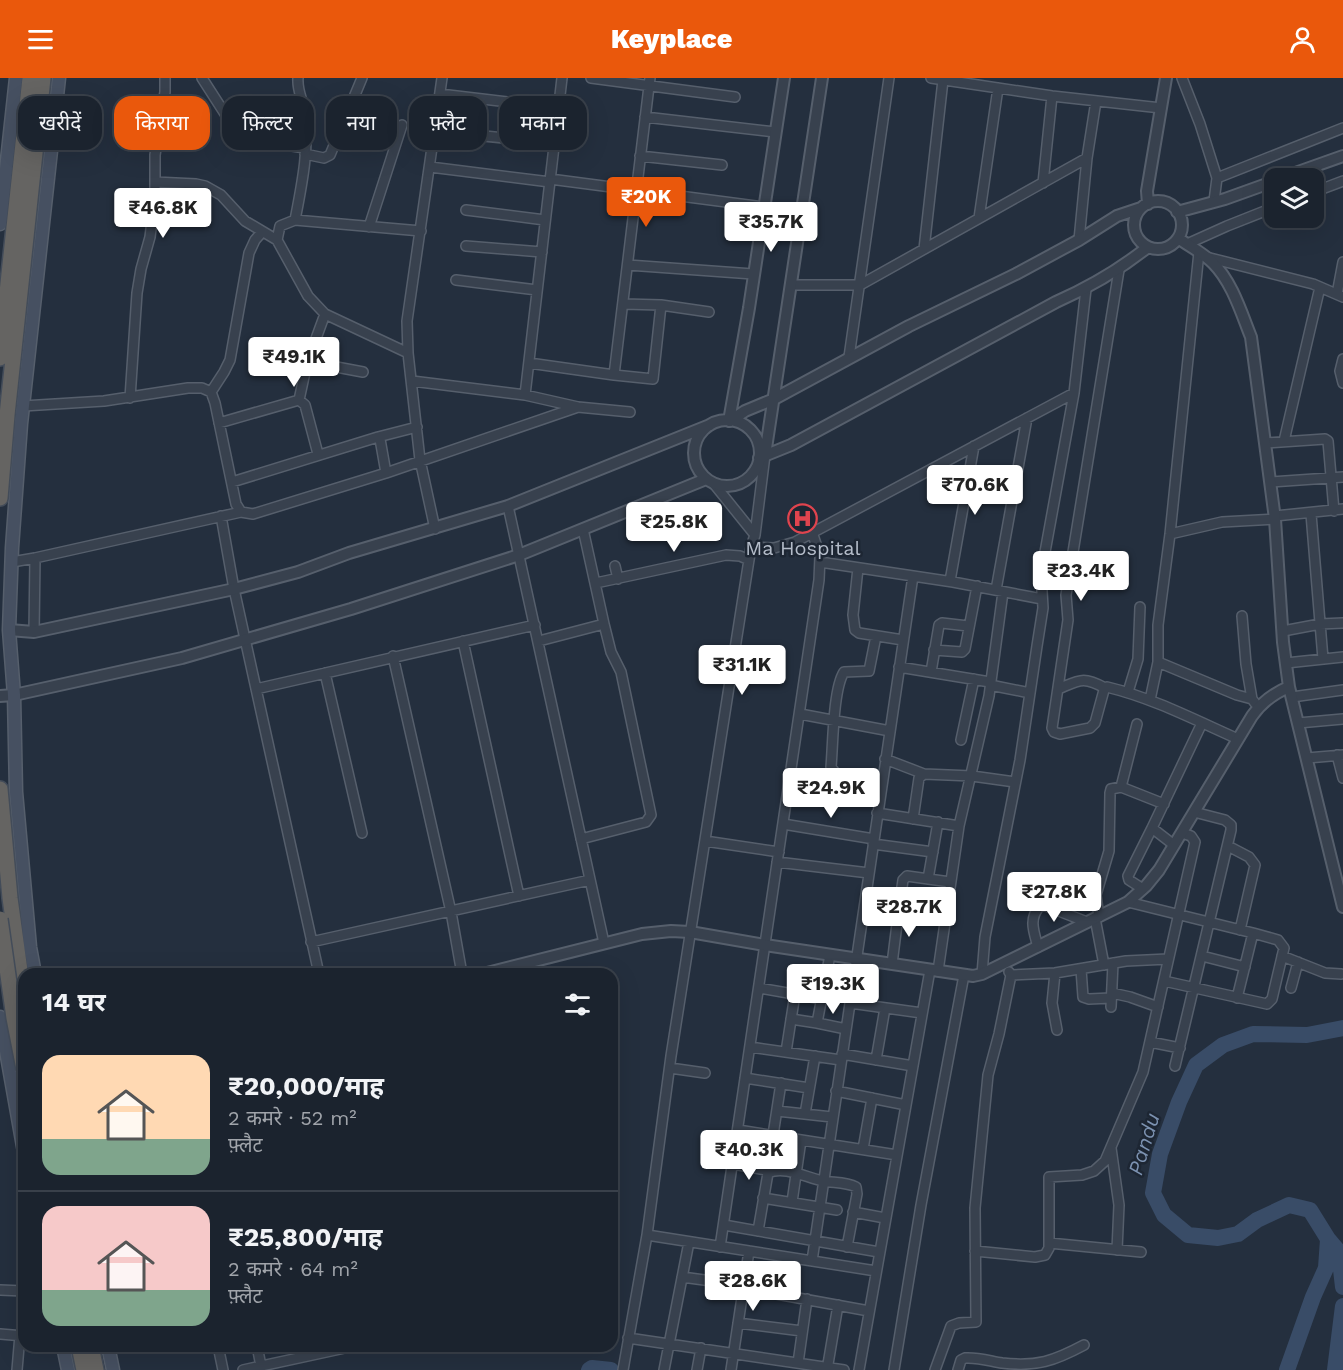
<!DOCTYPE html>
<html lang="hi">
<meta charset="utf-8">
<style>
body{margin:0;font-family:"Work Sans","Noto Sans Devanagari",sans-serif;background:#282f3a;color:#f1f3f6;height:100vh;display:flex;flex-direction:column;font-size:22px;white-space:nowrap}
*{box-sizing:border-box;margin:0}
p{font-size:20px;color:#a0a4aa}
.icon{flex:none;width:33px;height:33px;fill:none;stroke:currentColor;stroke-width:2;stroke-linecap:round;stroke-linejoin:round}
.map{position:relative;flex:1;overflow:hidden}
.details{position:absolute;left:18px;top:890px;width:600px;height:384px;display:flex;flex-direction:column;background:#1b232e;border-radius:18px;box-shadow:0 6px 24px #0002,0 0 0 2px #39404a}
.details>*{flex:none}
.banner{position:absolute;left:18px;top:18px;width:600px;height:54px;display:flex;gap:12px}
.fabs{position:absolute;left:1264px;top:90px;display:grid;gap:12px}
.fabs a{display:grid;place-items:center;width:60px;height:60px;border-radius:12px;background:#1b232e;box-shadow:0 6px 24px #0002,0 0 0 2px #39404a;font-size:30px}
.price{position:absolute;translate:-50% -51px;padding:0 14px;border-radius:6px;background:#fff;color:#222;font-size:20px;line-height:39px;filter:drop-shadow(0 2px 3px #0008)}
.price::after{content:'';position:absolute;left:50%;top:36px;width:18px;height:14px;margin-left:-9px;background:inherit;clip-path:polygon(0 0,100% 0,50% 100%)}
.price.active{background:#ea580c;color:#fff}
ul{padding:0;list-style:none}
li{display:flex;align-items:center;gap:18px;height:150px;padding:0 24px}
li+li{border-top:2px solid #39404a}
li span{display:grid;place-items:center;flex:none;width:168px;height:120px;border-radius:18px;color:#555}
li>.icon{margin-inline-start:auto}
span .icon{width:72px;height:72px;fill:#fffc;stroke-width:1}
li b{font-size:26px}
h2{display:flex;justify-content:space-between;align-items:center;height:72px;padding:0 24px;font-size:26px}
.chip{padding:0 21px;border-radius:18px;background:#1b232e;box-shadow:0 6px 24px #0002,0 0 0 2px #39404a;font-size:21px;line-height:54px}
.chip.active{background:#ea580c;color:#fff}
header{display:flex;justify-content:space-between;align-items:center;height:78px;padding:0 24px;background:#ea580c;color:#fff;font-size:27px;font-weight:800}
.map>svg:first-child{display:block}
.lines{fill:none;stroke-linecap:round;stroke-linejoin:round}
.river{stroke:#394c67;stroke-width:16}
.minor-casing{stroke:#565f6c;stroke-width:12}
.tertiary-casing{stroke:#565f6c;stroke-width:14}
.secondary-casing{stroke:#565f6c;stroke-width:15}
.trunk-casing{stroke:#434c59;stroke-width:18}
.minor{stroke:#38414e;stroke-width:9}
.tertiary{stroke:#38414e;stroke-width:10}
.secondary{stroke:#465061;stroke-width:12}
.trunk{stroke:#656462;stroke-width:15}
.trunk-bridge-casing{stroke:#434c59;stroke-width:18;stroke-linecap:butt}
.trunk-bridge{stroke:#656462;stroke-width:15}
.labels{text-anchor:middle;stroke-width:5;stroke-linejoin:round;paint-order:stroke}
.poi-label{font-size:20px;fill:#b4bcc9;stroke:#1d2633}
.water-label{font-size:21px;font-style:italic;fill:#7c92b1;stroke:#1d2633}
</style>
<header><svg class="icon" aria-label="menu" viewBox="0 0 24 24"><path d="M4 6h16M4 12h16M4 18h16"/></svg>Keyplace<svg class="icon" aria-label="person" viewBox="0 0 24 24"><circle cx="12" cy="8" r="4"/><path d="M4 21q1-7 8-7t8 7"/></svg></header>
<div class="map">
<svg width="1343" height="1292" viewBox="0 0 1343 1292">
<rect width="100%" height="100%" fill="#242f3e"/>
<g class="lines">
<!-- river -->
<path class="river" d="M1343 950 1307 957 1253 956 1223 967 1196 987 1179 1024 1160 1076 1153 1115 1164 1137 1188 1157 1218 1160 1238 1156 1257 1142 1289 1127 1310 1132 1328 1161 1339 1174 1343 1209
M589 1292 592 1290 611 1292
M1287 1292 1313 1219 1326 1190 1328 1161
M1335 1292 1343 1228"/>
<defs>
<path id="minor" d="M202 0 238 56 247 61 305 70
M591 0 735 19
M650 0 614 297 653 301 661 227
M931 0 1052 18 1161 30
M1182 0 1200 46 1217 100 1214 123
M440 16 559 30
M645 39 775 54
M434 53 554 65
M305 76 324 80 330 77 362 0
M640 78 722 87
M430 89 550 104
M1217 100 1343 50
M550 101 802 134
M155 104 196 106 205 108 221 117 245 143 277 162 308 218 325 236 408 275
M1043 105 1052 18
M1314 114 1343 103
M466 132 545 142
M979 140 998 10
M295 142C302 106 310 68 304 31 302 20 297 12 298 0
M369 149 402 47
M277 162 280 148 295 142 421 153
M1079 162 1087 80 1096 23
M1187 166 1227 148 1275 129
M466 168 542 174
M924 171 943 2
M1206 179 1313 206 1343 219
M628 187 753 196
M1119 192 1066 517 1068 542 1052 650 1054 654 1060 656 1090 650 1095 645 1104 612 1107 609C1153 620 1195 642 1238 661
M456 202 537 212
M791 207H860L1087 80
M1337 216 1343 184
M624 226 661 227 709 234
M849 279 889 0
M1343 281 1340 293 1343 305
M288 283 315 285 363 294
M529 285 614 297
M412 303 525 317 578 329 630 334
M211 314 224 294 230 282 249 175 255 162 262 154
M525 317 562 0
M130 320 137 215 141 191 150 159 155 119V77L165 14V0
M299 322 307 285 325 236
M23 328 104 323 188 310H202L211 314 215 325 236 426 241 434 253 436 386 395 578 329
M219 345 299 322 305 327 318 376
M378 359 417 349
M1284 363 1320 209
M1265 365 1325 361 1328 363 1334 433
M232 404 378 359 380 361 386 395
M1271 404 1343 399
M714 406 755 457
M508 428 604 865
M1311 436 1323 581
M221 438 234 511 319 896
M1275 438 1343 431
M435 451 420 382 408 275 407 243 442 0
M1170 456 1222 444 1275 441
M751 469 774 470 795 464 1074 315
M12 484 35 480 241 434
M820 484 953 504 1042 521
M615 488 618 501
M858 490 853 537 855 552 859 555 903 562
M950 503 974 368
M596 505 726 477 740 478 749 482
M996 512 1027 340
M1242 538 1246 586 1252 621 1255 625
M1283 553 1320 546 1343 545
M34 554 35 480
M876 558 869 593 844 594C833 611 833 667 831 689L836 696 882 702
M463 563 519 818
M539 563 604 546 583 451
M934 572 962 574 965 571 977 508
M393 578 451 834 462 896
M1158 584V547L1170 456 1199 174
M1286 585 1343 579
M899 589 990 604
M931 594 939 547 942 545 968 548
M325 595 362 755
M990 607 1030 615
M256 611 535 547
M1058 611C1080 602 1083 598 1105 610
M1128 614 1138 581 1140 529
M1292 619 1343 612
M1150 622 1158 584 1237 617 1252 621
M800 636 890 653
M1298 645 1343 641
M961 662 974 601
M1337 677 1343 700
M1307 680 1343 677
M885 681 924 696
M1121 709 1137 646
M877 735 959 748
M913 741 919 700 924 696 972 698 1015 704
M783 746 874 761
M581 761 646 744 651 737 621 594 611 574 604 546
M705 763 779 774
M873 766 933 774
M1174 767 1152 750 1202 645
M1228 768 1249 779 1255 787 1240 852
M777 784 869 795
M928 801 938 744
M1143 811 1129 802 1128 798 1152 750
M1128 824 1253 855 1237 920
M865 827 899 830 903 802 907 798 950 804
M1054 831 1066 802 1072 801 1097 813
M1099 839 1096 817 1109 773 1110 715 1111 711 1121 709 1164 726
M1095 840 1104 887
M311 864 590 802
M1038 869C1034 854 1028 841 1040 828H1046L1087 844
M1202 878 1245 889
M1282 878 1325 895 1341 896
M892 886 899 830
M1081 891 1083 919 1089 921 1111 920
M938 893 959 748 989 618 1003 514
M1009 894 1011 897 1055 895 1126 883 1168 881
M1055 895 1052 925 1057 952
M982 896 985 859 1020 682 1037 568 1043 530 1041 496 1074 315 1086 211
M1164 903 1267 926 1272 921 1284 870 1278 862 1253 855
M759 910 822 921
M1291 910 1298 884
M1112 915 1130 919 1158 929
M850 925 922 935
M1111 929 1113 885
M791 941 817 945 830 877
M817 945 846 951
M1150 964 1180 970
M750 969 841 982
M786 974 795 916
M842 976 913 988
M876 982 885 930
M1175 988 1231 752V747L1225 742 1194 734
M670 990 705 995
M745 1000 809 1010
M836 1013 906 1027
M777 1033 832 1039
M805 1036 815 978
M738 1052 897 1077
M773 1057 781 1005
M1111 1070 1119 1127 1117 1172
M863 1071 872 1020
M733 1086 771 1093
M763 1120 837 1132
M792 1124 801 1062
M853 1134 885 1140
M724 1147 879 1174
M758 1153 768 1095C784 1087 807 1100 823 1103 834 1105 846 1104 856 1109L857 1116 847 1169
M647 1157 876 1193
M1049 1165 1141 1174
M720 1169 819 502 820 478 812 454
M975 1173 1035 1179 1045 1177 1049 1170V1099L1082 1097 1094 1093 1105 1083 1143 994 1195 764 1191 758 1182 755
M812 1183 913 498
M682 1199 741 1207 743 1210 869 1233
M0 1212 24 1213
M738 1245 802 1253
M0 1256 24 1258
M628 1260 844 1292
M218 1268 223 1292
M257 1268 261 1288
M798 1285 807 1221
M17 1292 20 1257
M243 1292 354 1268
M623 1292 647 1157 671 978 751 469 755 457 765 377
M664 1292 689 1164
M697 1292 701 1270
M731 1292 749 1173
M827 1292 838 1227
M859 1292 930 892
M894 1292 921 1127 964 897
M935 1292 951 1248 959 1245 976 1244 975 1130 988 997 999 956 1011 897
M958 1292 961 1282 965 1280C977 1279 990 1283 1002 1285 1037 1289 1054 1283 1084 1267"/>
<path id="tertiary" d="M1281 100 1343 78
M1134 147a24 24 0 1 1 48 0a24 24 0 1 1-48 0Z
M1148 126 1147 113 1166 0
M1177 134 1225 121 1275 103
M1178 160C1189 168 1203 175 1213 185 1232 204 1241 234 1251 259L1275 441 1283 564 1289 609 1343 829
M694 375a33 33 0 1 1 66 0a33 33 0 1 1-66 0Z
M729 343 749 230 784 0
M730 343 745 333 774 321 909 248 1016 196 1079 162 1117 138 1141 130
M765 377 822 0
M759 380 791 367 1056 224C1090 209 1119 192 1148 169
M9 552 34 554 234 511 298 494 349 475 508 428 710 347
M0 618 14 617 182 580 351 531 519 477 706 401
M483 896 642 856 671 853 690 854 765 867 973 898 982 896 1128 824 1146 808 1159 792 1252 638C1262 624 1274 615 1289 609"/>
<path id="secondary" d="M0 146 16 0
M35 896 30 869 16 714 14 617 9 552 12 470 21 346 59 0
M0 939 24 1074
M63 1268 68 1292
M108 1268 113 1292"/>
<path id="trunk" d="M0 280 30 0
M0 420 7 337 43 0
M0 711 10 820 24 922
M79 1268 84 1292
M91 1268 96 1292"/>
</defs>
<!-- minor casing -->
<use href="#minor" class="minor-casing"/>
<!-- tertiary casing -->
<use href="#tertiary" class="tertiary-casing"/>
<!-- secondary casing -->
<use href="#secondary" class="secondary-casing"/>
<!-- trunk casing -->
<use href="#trunk" class="trunk-casing"/>
<!-- minor -->
<use href="#minor" class="minor"/>
<!-- tertiary -->
<use href="#tertiary" class="tertiary"/>
<!-- secondary -->
<use href="#secondary" class="secondary"/>
<!-- trunk -->
<use href="#trunk" class="trunk"/>
<defs>
<path id="trunk-bridge" d="M0 841 14 940 24 991"/>
</defs>
<!-- trunk-bridge casing -->
<use href="#trunk-bridge" class="trunk-bridge-casing"/>
<!-- trunk-bridge -->
<use href="#trunk-bridge" class="trunk-bridge"/>
</g>
<!-- icons -->
<defs>
<symbol id="hospital-ring" viewBox="-11 -11 22 22"><circle r="9.5" fill="#1d2633" stroke="#e0444e" stroke-width="1.5"/><path d="M-5-5h3v3.5h4V-5h3V5h-3V1.5h-4V5h-3Z" fill="#e0444e"/></symbol>
</defs>
<g fill-rule="evenodd">
<use href="#hospital-ring" x="786" y="424" width="33" height="33"/>
</g>
<g class="labels">
<!-- poi labels -->
<g class="poi-label">
<text x="803" y="477">Ma Hospital</text>
</g>
<!-- water labels -->
<g class="water-label">
<text transform="translate(1144 1066) rotate(-73)" y="7">Pandu</text>
</g>
</g>
</svg>
<div class="fabs">
<a><svg class="icon" aria-label="layers" viewBox="0 0 24 24"><path d="M12 4l9 5-9 5-9-5zM3 14l9 5 9-5"/></svg></a>
</div>
<b class="price active" style="left:646px;top:150px">₹20K</b>
<b class="price" style="left:163px;top:161px">₹46.8K</b>
<b class="price" style="left:771px;top:175px">₹35.7K</b>
<b class="price" style="left:294px;top:310px">₹49.1K</b>
<b class="price" style="left:975px;top:438px">₹70.6K</b>
<b class="price" style="left:674px;top:475px">₹25.8K</b>
<b class="price" style="left:1081px;top:524px">₹23.4K</b>
<b class="price" style="left:742px;top:618px">₹31.1K</b>
<b class="price" style="left:831px;top:741px">₹24.9K</b>
<b class="price" style="left:1054px;top:845px">₹27.8K</b>
<b class="price" style="left:909px;top:860px">₹28.7K</b>
<b class="price" style="left:833px;top:937px">₹19.3K</b>
<b class="price" style="left:749px;top:1103px">₹40.3K</b>
<b class="price" style="left:753px;top:1234px">₹28.6K</b>
<div class="banner">
<a class="chip">खरीदें</a>
<a class="chip active">किराया</a>
<a class="chip">फ़िल्टर</a>
<a class="chip">नया</a>
<a class="chip">फ़्लैट</a>
<a class="chip">मकान</a>
</div>
<section class="details">
<h2>14 घर<svg class="icon" aria-label="filters" viewBox="0 0 24 24"><path d="M4 7h16M4 17h16"/><circle cx="9" cy="7" r="2"/><circle cx="15" cy="17" r="2"/></svg></h2>
<ul>
<li><span style="background:linear-gradient(#ffd9b3 70%,#7fa58c 0)"><svg class="icon" aria-label="home" viewBox="0 0 24 24"><path d="M3 11l9-7 9 7M6 9v11h12V9"/></svg></span><div><b>₹20,000/माह</b><p>2 कमरे · 52 m²</p><p>फ़्लैट</p></div></li>
<li><span style="background:linear-gradient(#f6c9c9 70%,#7fa58c 0)"><svg class="icon" aria-label="home" viewBox="0 0 24 24"><path d="M3 11l9-7 9 7M6 9v11h12V9"/></svg></span><div><b>₹25,800/माह</b><p>2 कमरे · 64 m²</p><p>फ़्लैट</p></div></li>
</ul>
</section>
</div>
